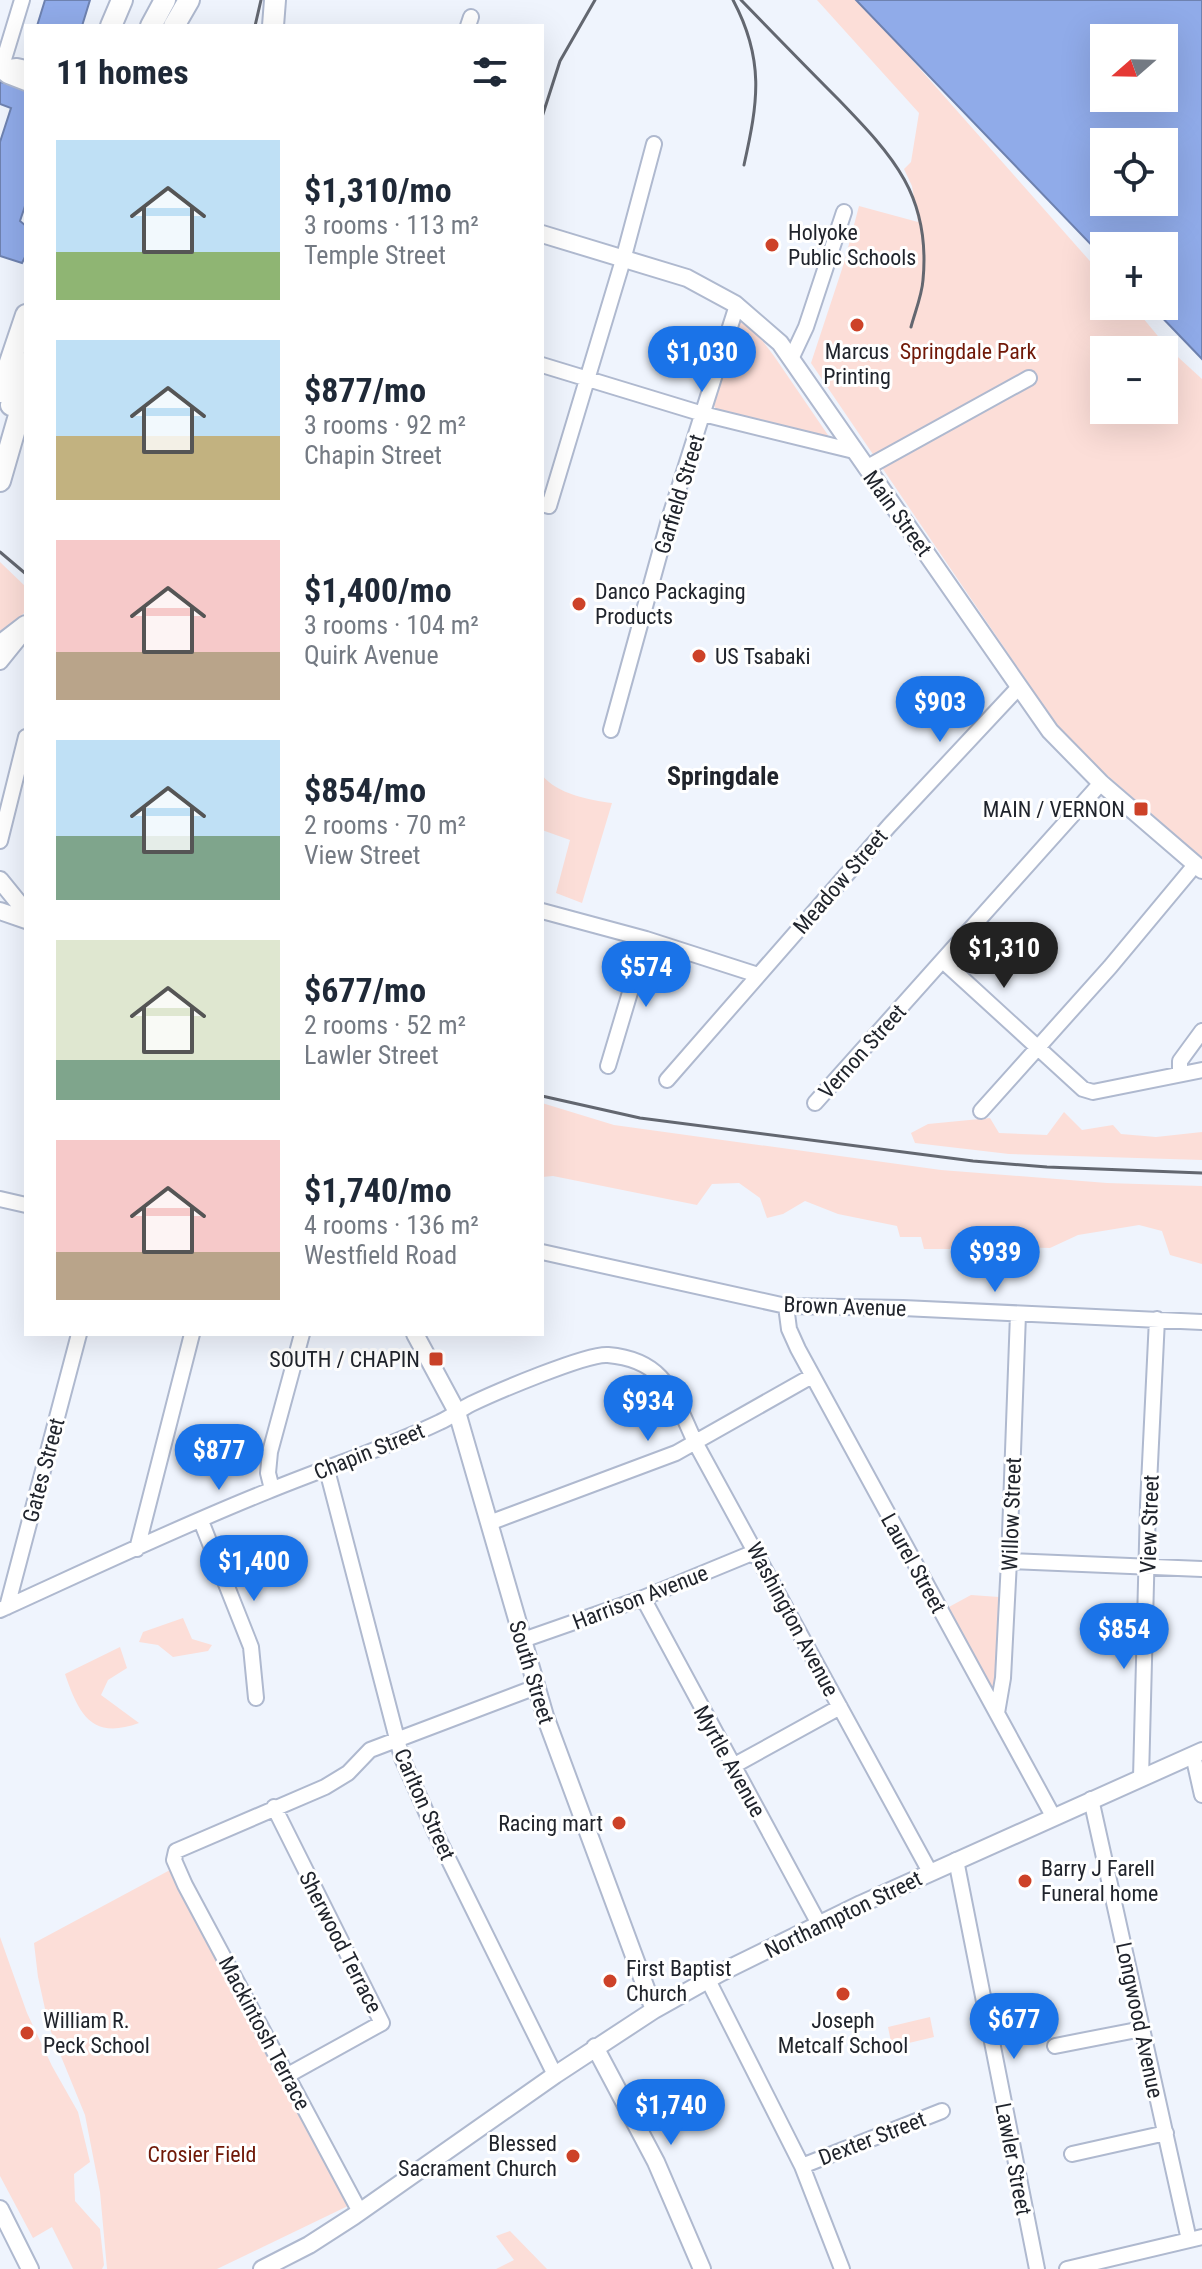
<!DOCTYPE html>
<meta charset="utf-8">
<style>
body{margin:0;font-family:"Roboto Condensed",sans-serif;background:#f6f6f7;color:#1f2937;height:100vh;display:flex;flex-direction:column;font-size:30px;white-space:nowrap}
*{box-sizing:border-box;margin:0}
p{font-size:26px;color:#747a83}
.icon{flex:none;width:44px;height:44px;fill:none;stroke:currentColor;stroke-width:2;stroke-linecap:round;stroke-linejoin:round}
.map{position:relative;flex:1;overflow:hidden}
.side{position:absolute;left:24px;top:24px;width:520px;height:1312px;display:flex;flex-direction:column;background:#fff;border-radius:0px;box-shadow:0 8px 32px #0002}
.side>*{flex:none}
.needle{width:52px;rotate:250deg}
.tools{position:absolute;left:1090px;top:24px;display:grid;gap:16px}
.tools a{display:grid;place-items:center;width:88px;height:88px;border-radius:0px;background:#fff;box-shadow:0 8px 32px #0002;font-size:40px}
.price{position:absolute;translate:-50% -68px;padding:0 18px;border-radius:28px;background:#1a73e8;color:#fff;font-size:26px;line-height:52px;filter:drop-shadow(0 2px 4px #0008)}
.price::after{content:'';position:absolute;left:50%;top:48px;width:24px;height:18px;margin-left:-12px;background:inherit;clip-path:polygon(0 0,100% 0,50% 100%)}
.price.current{background:#222;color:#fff}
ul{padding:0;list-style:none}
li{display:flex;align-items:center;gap:24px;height:200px;padding:0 32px}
li span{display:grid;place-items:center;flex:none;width:224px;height:160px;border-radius:0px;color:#555}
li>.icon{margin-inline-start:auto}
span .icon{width:96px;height:96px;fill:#fffc;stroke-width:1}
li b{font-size:34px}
h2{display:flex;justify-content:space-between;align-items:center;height:96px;padding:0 32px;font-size:34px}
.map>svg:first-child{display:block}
.green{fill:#fcded8;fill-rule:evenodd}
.water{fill:#90abe9;stroke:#6e82b0;stroke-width:2;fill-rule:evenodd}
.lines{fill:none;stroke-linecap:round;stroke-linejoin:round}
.minor-casing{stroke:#afb9cf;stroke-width:18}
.major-casing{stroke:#afb9cf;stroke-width:20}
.highway-casing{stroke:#afb9cf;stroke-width:24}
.minor{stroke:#fff;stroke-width:14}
.major{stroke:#fff;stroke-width:16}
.highway{stroke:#fff;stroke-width:20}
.rail{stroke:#636770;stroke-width:3}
.poi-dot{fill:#cd4228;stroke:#fff;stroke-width:3}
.labels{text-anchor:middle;stroke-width:6;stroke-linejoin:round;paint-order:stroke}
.poi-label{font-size:22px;fill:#20242c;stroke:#fff;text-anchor:start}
.park-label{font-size:22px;fill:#701807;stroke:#fff}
.street-label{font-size:22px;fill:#20242c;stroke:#fff}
.quarter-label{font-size:26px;font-weight:bold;fill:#20242c;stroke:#fff}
</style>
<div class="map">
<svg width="1202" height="2269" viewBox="0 0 1202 2269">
<rect width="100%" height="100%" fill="#eff4fd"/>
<!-- green -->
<path class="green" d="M817 0H859L1104 277V306H1133L1167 347 1202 379V858L1076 748 1054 721 811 363 844 263 859 206 918 222 912 186 904 169 911 162 919 113ZM1104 350H1164V410H1104Z
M739 321 758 335 774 356 830 438 716 409 713 404Z
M0 562 26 587V611L10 627 0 631Z
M542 775C557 794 589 800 612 803L582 903 556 893 570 840 542 830Z
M542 1103 614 1125 941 1170 1107 1183 1202 1186V1264L1170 1255 1162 1231 1139 1225 1078 1235 1050 1248 953 1245 950 1249H924L921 1237H900L897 1226 838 1214 805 1201 783 1214 767 1218 760 1198 739 1183 712 1184 697 1205 553 1176 542 1177Z
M1064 1112 1082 1130 1113 1125 1121 1134 1156 1137 1202 1132V1160L1009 1154 915 1143 911 1133 928 1124 990 1118 999 1133 1047 1135Z
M971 1595 999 1597 995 1685 992 1689 947 1608Z
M183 1618 192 1639 212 1645 208 1651 173 1657 158 1645 139 1642 143 1632Z
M120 1647 127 1668 108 1680 101 1695 139 1723C92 1740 79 1715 65 1674Z
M170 1870 352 2204 217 2269H107L100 2192 85 2115 49 2027 38 1977 34 1943Z
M0 1937 27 2013 52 2066 78 2112 90 2162 74 2174 75 2201 100 2229 104 2265 102 2269H73L52 2227 33 2238 0 2176Z
M930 2017 934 2037 892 2047 888 2027Z
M510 2231 547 2269H496L514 2260 496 2236Z"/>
<!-- water -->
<path class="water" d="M45 0H90L82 26H37Z
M856 0H1202V359L1151 306H1164V246H1104V258ZM1104 38H1164V98H1104ZM1104 142H1164V202H1104Z
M26 60V203L20 221 26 226V255L22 263 0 256V142L11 108 0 104V82L18 86Z"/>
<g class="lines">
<defs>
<path id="minor" d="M468 26 471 17
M1 69 22 0
M791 359 806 327 844 212
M542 365 703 414 854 451
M866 468 1029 378
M542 504 549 506 623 260 654 144
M0 662 21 636
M611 730 670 516 737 305
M0 841 26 737
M542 911 646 939 758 975
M943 961 1083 1089 1093 1092 1202 1070
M608 1066 646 939
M1180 1074V1061L1202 1031
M667 1080 889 826 1019 687
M815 1103 1101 783
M981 1111 1110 967 1195 865
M0 1199 26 1205
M542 1252 786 1306 903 1308 1202 1322
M786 1306 789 1329 798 1349 1053 1816
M327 1470 402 1758 436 1834 555 2075
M272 1489 268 1473 270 1452 302 1334
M201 1521 251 1647 256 1698
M489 1523 676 1453 812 1376
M137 1549 192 1334
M1009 1561 1202 1569
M643 1598 819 1924
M7 1607 79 1334
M0 1610C88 1570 176 1528 266 1492 324 1468 384 1449 440 1422 451 1417 461 1409 471 1404 494 1393 587 1353 608 1355 666 1360 673 1395 695 1442L930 1872
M523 1640 643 1598 757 1551
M997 1713 1003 1678 1009 1561 1018 1314
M1193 1755 1202 1795
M733 1766 840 1707
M1141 1778 1148 1505 1157 1319
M1091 1799 1189 2240
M274 1807 382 2023 288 2075
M956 1860 1037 2269
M708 1980 802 2166 842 2269
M1055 2046 1142 2029
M1072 2154 1166 2133
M802 2166 942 2111
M360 2212 185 1885 174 1860 176 1851 325 1787 348 1773 370 1750 536 1687
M1067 2269 1202 2237"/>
<path id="major" d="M0 69 8 75 26 82
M1 69 17 67 26 69
M542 234 687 278 735 304 780 343 1050 731 1101 783 1202 870
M0 880 26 912
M0 911 26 920
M415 1334 457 1412 545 1716 654 2010
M595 2047 656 2162 702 2269
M0 2209 30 2269
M262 2269 309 2245 354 2216 555 2075 654 2010 720 1973 861 1904 1202 1751"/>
<path id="highway" d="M111 26 122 0
M151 26 165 0
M174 26 189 0
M273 26 275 0
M0 392 26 315
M11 405 26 363
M0 481 26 391
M0 646 26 626"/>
</defs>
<!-- minor casing -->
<use href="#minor" class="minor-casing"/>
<!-- major casing -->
<use href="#major" class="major-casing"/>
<!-- highway casing -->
<use href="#highway" class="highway-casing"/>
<!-- minor -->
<use href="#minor" class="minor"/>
<!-- major -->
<use href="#major" class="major"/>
<!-- highway -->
<use href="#highway" class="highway"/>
<!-- rail -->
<path class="rail" d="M733 0C765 60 758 102 744 165
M741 0C773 33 806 67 839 100 893 156 931 196 923 280 922 295 915 312 911 327
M255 26 261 0
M542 117 560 61 595 0
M0 552 26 574
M542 1096 640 1118 973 1161 1047 1167 1202 1173"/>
</g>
<!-- markers -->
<g class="poi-dot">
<circle cx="772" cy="245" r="8"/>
<circle cx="857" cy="325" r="8"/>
<circle cx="579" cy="604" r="8"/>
<circle cx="699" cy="656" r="8"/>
<rect x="1133" y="801" width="16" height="16" rx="4"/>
<rect x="428" y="1351" width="16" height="16" rx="4"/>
<circle cx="619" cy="1823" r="8"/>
<circle cx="1025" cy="1881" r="8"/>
<circle cx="610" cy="1981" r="8"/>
<circle cx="843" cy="1994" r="8"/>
<circle cx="27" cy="2033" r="8"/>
<circle cx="573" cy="2156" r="8"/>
</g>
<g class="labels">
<!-- poi labels -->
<g class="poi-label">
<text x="788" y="240">Holyoke<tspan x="788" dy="25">Public Schools</tspan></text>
<text x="857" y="359" text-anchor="middle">Marcus<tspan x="857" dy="25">Printing</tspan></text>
<text x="595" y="599">Danco Packaging<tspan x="595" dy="25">Products</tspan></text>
<text x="715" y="664">US Tsabaki</text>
<text x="1125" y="817" text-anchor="end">MAIN / VERNON</text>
<text x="420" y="1367" text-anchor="end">SOUTH / CHAPIN</text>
<text x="603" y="1831" text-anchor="end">Racing mart</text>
<text x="1041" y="1876">Barry J Farell<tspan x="1041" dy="25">Funeral home</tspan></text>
<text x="626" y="1976">First Baptist<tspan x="626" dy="25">Church</tspan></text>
<text x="43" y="2028">William R.<tspan x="43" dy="25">Peck School</tspan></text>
<text x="843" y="2028" text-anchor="middle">Joseph<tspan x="843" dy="25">Metcalf School</tspan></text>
<text x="557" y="2151" text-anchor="end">Blessed<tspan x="557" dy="25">Sacrament Church</tspan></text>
</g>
<!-- park labels -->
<g class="park-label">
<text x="968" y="359">Springdale Park</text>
<text x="202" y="2162">Crosier Field</text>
</g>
<!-- street labels -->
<g class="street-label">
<text transform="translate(679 494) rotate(-73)" y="8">Garfield Street</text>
<text transform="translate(898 513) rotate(54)" y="8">Main Street</text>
<text transform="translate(840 881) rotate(-49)" y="8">Meadow Street</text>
<text transform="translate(862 1051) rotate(-48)" y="8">Vernon Street</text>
<text transform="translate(845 1306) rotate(2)" y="8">Brown Avenue</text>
<text transform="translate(369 1451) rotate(-22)" y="8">Chapin Street</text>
<text transform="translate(43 1470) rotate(-75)" y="8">Gates Street</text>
<text transform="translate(1011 1514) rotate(-88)" y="8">Willow Street</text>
<text transform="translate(1149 1524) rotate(-88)" y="8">View Street</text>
<text transform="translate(914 1563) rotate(61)" y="8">Laurel Street</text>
<text transform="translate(640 1597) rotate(-21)" y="8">Harrison Avenue</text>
<text transform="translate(793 1619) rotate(62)" y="8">Washington Avenue</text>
<text transform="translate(532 1672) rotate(73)" y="8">South Street</text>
<text transform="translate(730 1761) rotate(61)" y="8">Myrtle Avenue</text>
<text transform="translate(425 1804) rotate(66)" y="8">Carlton Street</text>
<text transform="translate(843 1914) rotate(-26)" y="8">Northampton Street</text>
<text transform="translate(341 1942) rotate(63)" y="8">Sherwood Terrace</text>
<text transform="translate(1140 2020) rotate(78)" y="8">Longwood Avenue</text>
<text transform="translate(265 2033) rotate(62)" y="8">Mackintosh Terrace</text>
<text transform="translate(872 2138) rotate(-21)" y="8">Dexter Street</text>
<text transform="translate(1014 2159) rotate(79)" y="8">Lawler Street</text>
</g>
<!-- quarter labels -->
<g class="quarter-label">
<text x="723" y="785">Springdale</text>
</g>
</g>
</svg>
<div class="tools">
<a><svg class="needle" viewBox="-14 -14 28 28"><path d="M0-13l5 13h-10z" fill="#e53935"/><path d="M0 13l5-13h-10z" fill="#747a83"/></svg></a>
<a><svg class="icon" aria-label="locate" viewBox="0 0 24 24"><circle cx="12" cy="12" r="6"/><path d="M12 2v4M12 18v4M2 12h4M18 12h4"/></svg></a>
<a>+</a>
<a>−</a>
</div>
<b class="price" style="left:702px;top:394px">$1,030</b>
<b class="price" style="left:940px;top:744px">$903</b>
<b class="price current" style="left:1004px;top:990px">$1,310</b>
<b class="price" style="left:646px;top:1009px">$574</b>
<b class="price" style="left:995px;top:1294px">$939</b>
<b class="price" style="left:648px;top:1443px">$934</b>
<b class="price" style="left:219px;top:1492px">$877</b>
<b class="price" style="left:254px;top:1603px">$1,400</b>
<b class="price" style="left:1124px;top:1671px">$854</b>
<b class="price" style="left:1014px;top:2061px">$677</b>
<b class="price" style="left:671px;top:2147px">$1,740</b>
<section class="side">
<h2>11 homes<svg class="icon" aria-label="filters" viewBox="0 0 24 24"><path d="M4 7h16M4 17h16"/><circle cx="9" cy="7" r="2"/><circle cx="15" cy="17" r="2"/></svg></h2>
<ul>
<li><span style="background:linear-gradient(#bfe0f5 70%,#8fb573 0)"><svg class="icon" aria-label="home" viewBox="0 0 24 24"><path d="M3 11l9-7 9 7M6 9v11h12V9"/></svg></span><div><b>$1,310/mo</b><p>3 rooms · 113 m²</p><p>Temple Street</p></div></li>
<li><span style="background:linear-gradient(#bfe0f5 60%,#c2b280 0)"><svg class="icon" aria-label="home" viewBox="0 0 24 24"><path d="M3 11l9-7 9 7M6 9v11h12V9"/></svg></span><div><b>$877/mo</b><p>3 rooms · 92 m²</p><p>Chapin Street</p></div></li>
<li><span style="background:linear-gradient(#f6c9c9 70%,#b9a48a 0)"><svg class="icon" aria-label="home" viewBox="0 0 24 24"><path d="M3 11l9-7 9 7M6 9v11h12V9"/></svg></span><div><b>$1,400/mo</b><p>3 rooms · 104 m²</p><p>Quirk Avenue</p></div></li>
<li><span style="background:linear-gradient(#bfe0f5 60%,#7fa58c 0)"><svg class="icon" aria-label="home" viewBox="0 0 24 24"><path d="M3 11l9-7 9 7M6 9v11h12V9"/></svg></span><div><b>$854/mo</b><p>2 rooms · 70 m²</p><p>View Street</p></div></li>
<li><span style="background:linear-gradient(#dfe7d0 75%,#7fa58c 0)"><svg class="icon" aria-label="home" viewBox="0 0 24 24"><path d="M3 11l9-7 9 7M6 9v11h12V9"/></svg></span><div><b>$677/mo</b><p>2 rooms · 52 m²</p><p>Lawler Street</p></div></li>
<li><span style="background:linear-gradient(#f6c9c9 70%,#b9a48a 0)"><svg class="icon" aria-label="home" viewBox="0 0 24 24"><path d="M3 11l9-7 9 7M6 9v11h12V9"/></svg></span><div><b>$1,740/mo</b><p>4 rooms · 136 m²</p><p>Westfield Road</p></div></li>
</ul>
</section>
</div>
